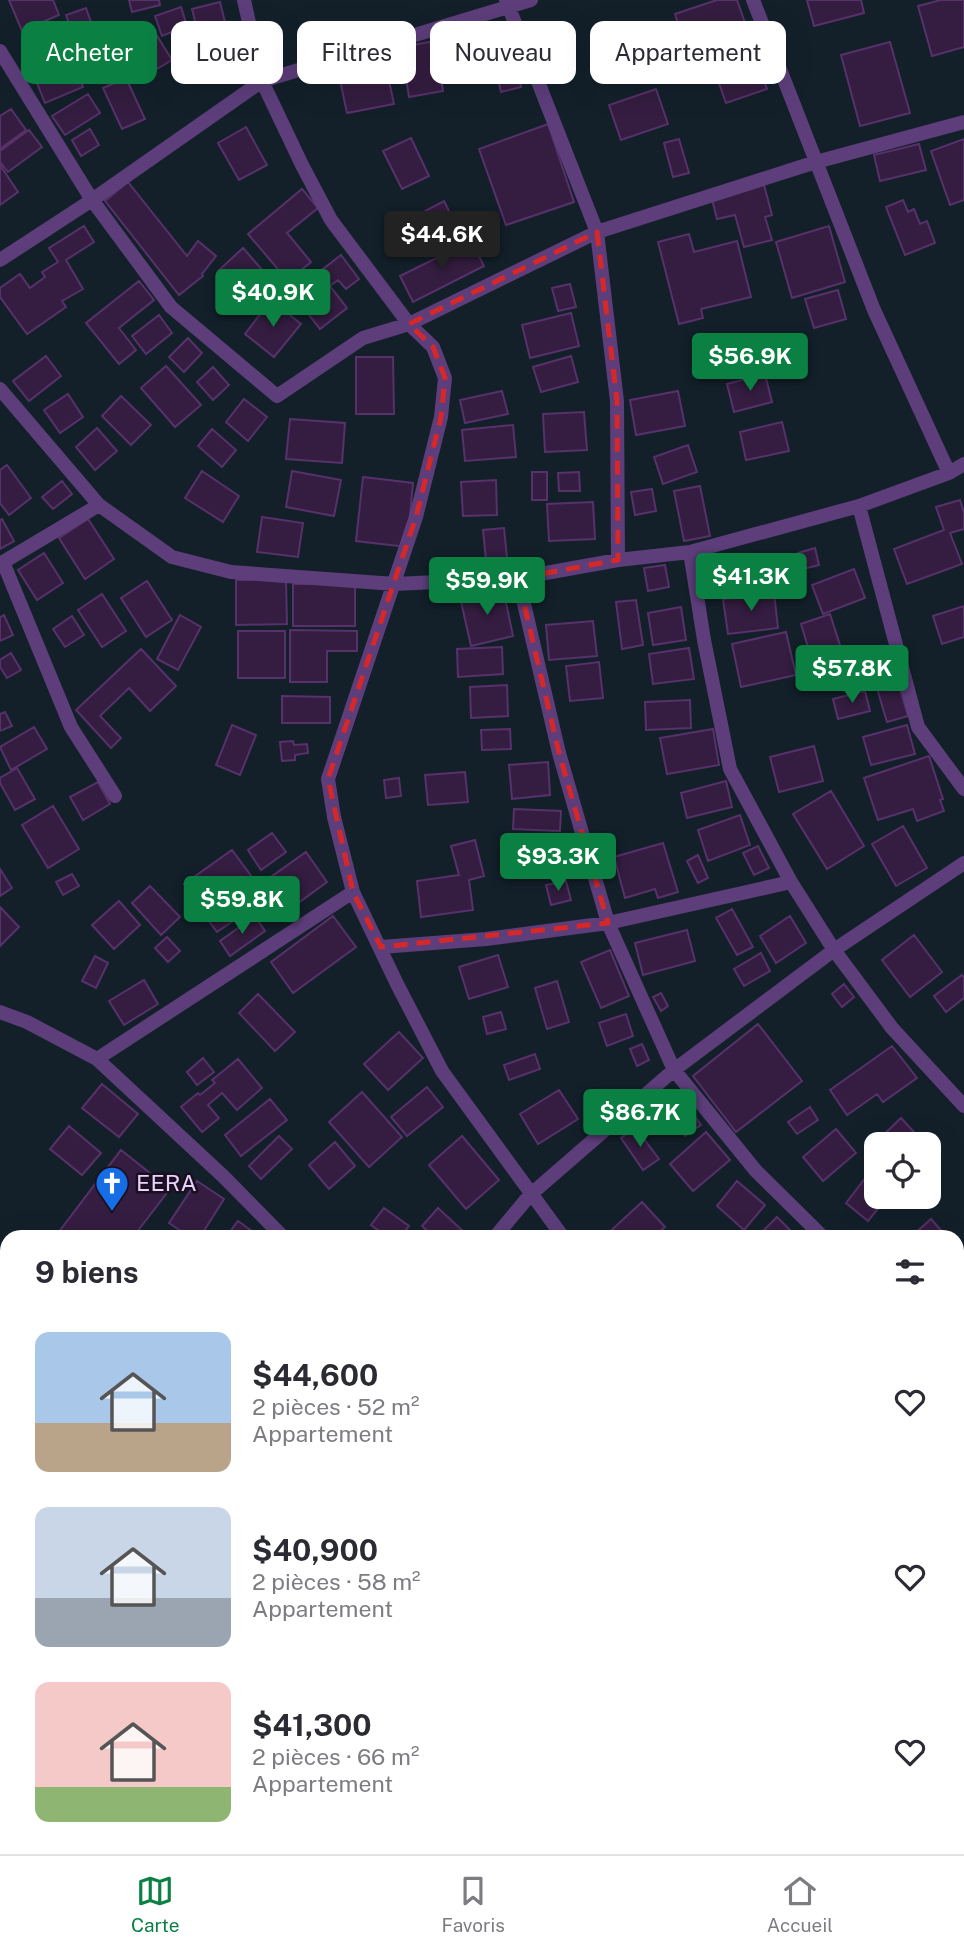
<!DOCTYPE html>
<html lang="fr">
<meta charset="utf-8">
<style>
body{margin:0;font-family:"Public Sans",sans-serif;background:#f2f2f3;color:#2b2b33;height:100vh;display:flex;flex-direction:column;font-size:26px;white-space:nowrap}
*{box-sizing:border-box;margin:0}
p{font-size:23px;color:#7c7c81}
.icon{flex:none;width:38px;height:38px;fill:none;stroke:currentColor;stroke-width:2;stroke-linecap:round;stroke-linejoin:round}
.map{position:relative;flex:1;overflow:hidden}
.sheet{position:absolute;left:0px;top:1230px;width:964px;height:625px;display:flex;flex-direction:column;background:#fff;border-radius:21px 21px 0 0;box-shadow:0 7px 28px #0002}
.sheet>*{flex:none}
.guide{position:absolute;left:21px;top:21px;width:922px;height:63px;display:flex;gap:14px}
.fabs{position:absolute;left:864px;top:1132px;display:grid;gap:14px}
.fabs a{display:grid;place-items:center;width:77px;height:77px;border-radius:14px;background:#fff;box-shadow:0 7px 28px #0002;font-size:35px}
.price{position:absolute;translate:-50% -60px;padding:0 16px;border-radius:7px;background:#0b8043;color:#fff;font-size:23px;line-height:46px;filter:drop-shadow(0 2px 4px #0008)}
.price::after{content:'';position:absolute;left:50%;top:42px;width:21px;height:16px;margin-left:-10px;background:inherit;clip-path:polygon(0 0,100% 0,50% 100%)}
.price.selected{background:#222;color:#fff}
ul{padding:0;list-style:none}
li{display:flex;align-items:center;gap:21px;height:175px;padding:0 35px}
li span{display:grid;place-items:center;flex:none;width:196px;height:140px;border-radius:14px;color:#555}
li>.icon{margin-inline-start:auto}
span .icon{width:84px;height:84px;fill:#fffc;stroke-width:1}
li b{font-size:30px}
h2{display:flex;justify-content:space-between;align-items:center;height:84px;padding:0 35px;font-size:30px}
.chip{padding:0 24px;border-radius:14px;background:#fff;box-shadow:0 7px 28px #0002;font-size:24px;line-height:63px}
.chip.selected{background:#0b8043;color:#fff}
.tabs{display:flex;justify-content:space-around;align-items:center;height:98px;border-top:2px solid #e1e1e2;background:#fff;font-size:19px;color:#7c7c81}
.tabs a{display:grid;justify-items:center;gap:4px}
.tabs .selected{color:#0b8043}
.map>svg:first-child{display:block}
.green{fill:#13202a;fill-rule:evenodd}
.building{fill:#341d40;stroke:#57316a;stroke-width:2}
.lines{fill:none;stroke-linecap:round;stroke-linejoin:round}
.street{stroke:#5d3e7b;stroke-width:14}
.marked{fill:none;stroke:#d62828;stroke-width:5;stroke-dasharray:14 9;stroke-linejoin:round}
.labels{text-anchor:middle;stroke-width:5;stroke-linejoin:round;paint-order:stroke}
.poi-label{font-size:23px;fill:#ead3fb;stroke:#1a0f20;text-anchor:start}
</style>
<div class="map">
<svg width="964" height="1854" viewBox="0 0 964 1854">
<rect width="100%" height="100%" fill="#1a0f20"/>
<!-- green -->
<path class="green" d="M0 0H964V1854H0ZM877 1144H929V1197H877ZM7 1237H957V1848H7Z"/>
<!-- building -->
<path class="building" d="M9 0H53L59 15 22 31Z
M129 0H159L160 5 132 12Z
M717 0H737L751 40 689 60 675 14Z
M807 0H861L864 13 814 26Z
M941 0H964V47L932 56 918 6Z
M220 2 229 38 201 45 192 9Z
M181 7 187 26 162 36 155 16Z
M86 8 99 45 79 52 66 15Z
M151 26 172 60 145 76 125 42Z
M636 29 651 61 613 79 598 46Z
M508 30 521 87 501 92 488 34Z
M435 41 443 91 409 97 401 47Z
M890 42 910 113 860 126 841 55Z
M756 58 767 89 726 103 715 72Z
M385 62 394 104 347 113 338 71Z
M75 67 83 87 45 103 37 83Z
M126 78 145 119 122 129 103 88Z
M656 89 668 124 621 140 609 105Z
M88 94 100 113 65 135 52 116Z
M11 109 26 130 0 149V116Z
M548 124 574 202 506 225 479 149Z
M246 127 267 165 239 180 218 143Z
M90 129 99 145 81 156 72 140Z
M29 130 42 147 8 172 0 162V151Z
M411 138 429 176 402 189 383 151Z
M679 139 689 173 673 177 664 143Z
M964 139V200L950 205 931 151Z
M919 144 926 170 880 181 874 155Z
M0 165 18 192 0 205Z
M128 182 187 256 198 241 216 256 202 274 203 276 179 295 105 201Z
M764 185 772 215 765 217 772 240 744 247 735 215 717 219 712 199Z
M302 189 318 208 287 233 311 262 288 281 248 234Z
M903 200 908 212 914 209 920 224 927 221 935 243 905 255 886 207Z
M444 201 461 235 422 255 406 221Z
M84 226 94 242 66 260 83 289 62 301 66 307 27 334 0 297V288L20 274 30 288 45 277 42 272 58 262 49 248Z
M829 226 845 282 792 298 776 242Z
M689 234 694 252 737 241 751 297 701 309 703 318 679 324 658 242Z
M471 241 484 266 413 302 400 276Z
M243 248 278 288 253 311 218 271Z
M341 255 359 279 346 289 338 280 330 286 347 308 320 329 292 293Z
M139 281 154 300 119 328 136 350 119 364 86 323Z
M570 284 576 307 558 311 552 288Z
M838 290 846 319 814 328 805 299Z
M271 300 301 324 274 357 245 334Z
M571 313 579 346 530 358 522 325Z
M159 315 172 333 146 354 132 336Z
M188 338 202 353 184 372 169 357Z
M46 356 61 376 29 401 13 381Z
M571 356 578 382 541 392 533 367Z
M356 357H393L394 414H356Z
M166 366 201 405 175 427 141 388Z
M213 367 229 385 213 400 197 382Z
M765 374 772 402 734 412 727 384Z
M502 391 508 414 465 423 460 400Z
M678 391 685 426 636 435 630 400Z
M68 394 83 417 60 433 44 410Z
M121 396 151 425 131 445 102 416Z
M244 399 267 417 248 441 226 422Z
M584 412 587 450 545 452 543 414Z
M290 419 345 423 342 463 286 459Z
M782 422 789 451 746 460 740 432Z
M513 425 516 457 465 461 462 430Z
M97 428 117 451 95 470 76 447Z
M212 429 236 450 222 467 198 446Z
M688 445 697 472 663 484 654 457Z
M7 465 31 498 9 515 0 503V470Z
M202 471 239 496 223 522 185 498Z
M292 471 341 480 334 516 286 507Z
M532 472H547V500H532Z
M579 472 580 491H559L558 473Z
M363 477 413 483 407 547 356 541Z
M496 480 497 515 463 516 461 482Z
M62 481 72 494 53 509 42 497Z
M700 486 710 536 684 541 674 491Z
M652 489 656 511 635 515 631 492Z
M960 500 964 513V529L950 533 962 564 907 584 894 549 944 530 936 507Z
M593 502 595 539 549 541 547 504Z
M262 517 303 523 298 557 257 552Z
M2 519 14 541 0 549V520Z
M88 519 114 559 85 579 59 538Z
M504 528 507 558 486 560 483 530Z
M815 548 819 565 803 569 798 553Z
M44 553 63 583 37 600 18 570Z
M726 556 732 584 719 587 713 559Z
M665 565 669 587 648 591 644 568Z
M854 569 865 598 823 614 812 585Z
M236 580H286L287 624 236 625Z
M147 581 172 620 146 637 121 598Z
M293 584H355V626H293Z
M503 588 513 636 471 646 460 597Z
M774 593 778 628 728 634 723 599Z
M102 594 126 631 102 647 78 610Z
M636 600 643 645 622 649 616 602Z
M964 606V637L942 644 933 616Z
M681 607 686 640 653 645 648 613Z
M830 614 847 667 817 677 801 624Z
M4 615 13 635 0 641V617Z
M180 615 201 627 178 670 157 659Z
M72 616 84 635 65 647 53 629Z
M593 621 597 656 549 660 546 625Z
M290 630 357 631V651H327V682H290Z
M238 631H285V678H238Z
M786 632 796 675 741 687 732 644Z
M502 647 503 674 458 677 457 649Z
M689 648 694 679 653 684 649 654Z
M141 649 176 686 150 711 129 688 100 716 121 738 111 748 76 710Z
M888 650 894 671 855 681 849 661Z
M11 653 21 670 7 678 0 667V660Z
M599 662 603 698 570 701 566 666Z
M897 679 908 716 887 722 876 685Z
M507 685 508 716 471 718 470 687Z
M865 691 870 711 838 719 833 699Z
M282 696 330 697V723H282Z
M690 700 691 728 646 730 645 702Z
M5 712 12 726 0 731V714Z
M232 725 256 735 240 775 216 765Z
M907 725 915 754 871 765 863 737Z
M34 727 47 749 11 770 0 747Z
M510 729 511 749 482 750 481 730Z
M713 729 719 765 667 774 660 738Z
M293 741 294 745 307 744 308 753 295 755V760L282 761 280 742Z
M814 746 823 781 779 792 770 757Z
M929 756 943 799 940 800 944 811 917 821 913 809 878 820 864 778Z
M548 762 550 795 512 799 509 765Z
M17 768 35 799 15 810 0 783V778Z
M465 772 468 802 428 805 425 775Z
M399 778 401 796 386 798 384 780Z
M726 781 732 807 687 818 681 793Z
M98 782 110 804 83 820 70 797Z
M831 791 864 846 827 869 793 814Z
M53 806 79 849 48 868 22 825Z
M514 809 561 811 560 831 513 829Z
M740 815 750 845 708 861 698 830Z
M903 826 927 868 896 886 872 844Z
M272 833 286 852 261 870 248 850Z
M475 840 484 876 469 880 473 910 421 917 417 881 459 875 451 846Z
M560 841 563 870 520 873 518 844Z
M663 843 678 892 658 898 655 889 625 898 614 857Z
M758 846 769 868 754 875 743 853Z
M232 850 252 877 246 881 256 896 240 908 230 893 203 912 184 884Z
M306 852 327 882 290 909 268 879Z
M698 855 708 878 698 883 687 861Z
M0 869 12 888 0 896Z
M72 874 79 886 63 895 56 882Z
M566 881 571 900 551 905 546 885Z
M150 886 180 917 161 935 132 903Z
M119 901 140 925 114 949 92 925Z
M222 904 233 921 217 932 205 916Z
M0 907 19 927 0 946Z
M732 909 753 947 737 955 716 918Z
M255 916 265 931 230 956 220 941Z
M333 916 356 947 293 993 271 962Z
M790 916 806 943 776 963 760 936Z
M687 930 695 961 643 975 635 943Z
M914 935 942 972 910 997 882 960Z
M167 937 180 951 168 962 155 948Z
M610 950 629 996 601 1008 581 962Z
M761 953 770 971 744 986 734 969Z
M498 955 508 987 469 999 459 967Z
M95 956 108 963 96 988 82 981Z
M962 975 964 978V998L946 1012 934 996Z
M144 980 158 1004 124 1025 109 1001Z
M557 981 569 1022 547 1029 535 988Z
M844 984 854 997 842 1007 832 994Z
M661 993 668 1006 661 1011 653 997Z
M258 994 295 1032 275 1051 239 1013Z
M501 1012 506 1029 487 1034 483 1017Z
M626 1014 633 1036 607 1046 599 1023Z
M758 1024 802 1081 736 1132 693 1076Z
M399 1032 423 1058 388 1090 364 1064Z
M642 1044 649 1060 637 1066 630 1049Z
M892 1046 917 1078 883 1102 877 1094 847 1115 830 1090Z
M535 1054 540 1069 509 1080 504 1065Z
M203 1058 214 1072 197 1085 187 1072Z
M238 1059 262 1088 237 1110 222 1093 208 1105 219 1118 202 1132 181 1107 198 1093 200 1095 215 1083 212 1080Z
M102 1084 138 1114 119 1137 82 1108Z
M427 1087 443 1107 407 1136 391 1117Z
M559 1090 578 1119 538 1144 520 1114Z
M362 1092 402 1137 369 1167 329 1122Z
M679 1094 701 1125 685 1136 663 1106Z
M270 1099 287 1120 241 1156 225 1135Z
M810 1107 818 1120 797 1134 788 1122Z
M901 1118 925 1144 877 1145 875 1143Z
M69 1126 101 1153 82 1175 50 1149Z
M635 1127 659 1159 643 1170 621 1138Z
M836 1129 856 1153 823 1181 803 1157Z
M706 1132 730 1160 693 1191 670 1164Z
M279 1136 292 1149 261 1179 249 1166Z
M462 1136 499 1180 466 1209 429 1165Z
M335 1142 355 1166 329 1189 309 1165Z
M121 1150 170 1189 133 1237H55Z
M870 1172 877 1178V1197H887L868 1221 846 1203Z
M197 1181 224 1199 200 1237H190L169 1223Z
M737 1181 765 1205 744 1230 717 1206Z
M642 1202 665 1227 653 1237H604Z
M384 1208 409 1226 400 1237H387L371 1225Z
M438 1208 465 1233 461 1237H434L422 1226Z
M777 1217 793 1233 789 1237H757Z
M931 1219 947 1237H911Z
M238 1221 260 1237H226Z
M6 1291 7 1334 0 1342V1298Z"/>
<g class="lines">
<!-- street -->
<path class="street" d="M244 0 262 81 302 165 331 220 409 324 433 347 445 378 441 417 416 517 328 779 334 817 353 892 397 984 442 1071 563 1237
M506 0 597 232 617 401 618 560
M753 0 874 310 949 473
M0 51 92 200 171 307 277 396 363 338 409 324 597 232 816 162 964 122
M0 260 92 200 262 81 531 0
M0 389 99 505 172 557 231 572 395 584 518 578 618 560 690 552 859 506 949 473 964 464
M859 506 918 727 964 789
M690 552 704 640 730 769 791 882 834 950 892 1028 964 1106
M3 562 71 727 115 796
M0 564 99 505
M518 578 559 753 608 923 674 1070 756 1171 823 1237
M381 947 486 939 608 923 791 882
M0 1012 27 1022 97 1059 224 1177 283 1237
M97 1059 353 892
M495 1237 530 1195 674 1070 834 950 964 863
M957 1332 964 1325
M0 1805 7 1809
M0 1835 7 1827
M63 1848 72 1854
M529 1854 532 1848"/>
</g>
<!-- marked area -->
<path class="marked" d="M597 232 617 401 618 560 518 578 559 753 608 923 381 947 353 892 328 779 416 517 441 417 445 378 433 347 409 324Z"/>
<!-- icons -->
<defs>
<symbol id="church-pin" viewBox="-11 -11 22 30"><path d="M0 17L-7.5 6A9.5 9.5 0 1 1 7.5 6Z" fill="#156ee5" stroke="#1a0f20"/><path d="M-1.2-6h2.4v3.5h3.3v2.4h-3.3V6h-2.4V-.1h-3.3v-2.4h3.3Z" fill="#fff"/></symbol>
</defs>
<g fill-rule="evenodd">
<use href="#church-pin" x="93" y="1164" width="38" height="52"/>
</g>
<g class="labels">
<!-- poi labels -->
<g class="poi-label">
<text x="136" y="1191">EERA</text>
</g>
</g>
</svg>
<div class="fabs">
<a><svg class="icon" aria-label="locate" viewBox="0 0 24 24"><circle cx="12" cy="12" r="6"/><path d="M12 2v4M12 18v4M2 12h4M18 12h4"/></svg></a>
</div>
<b class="price selected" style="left:442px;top:271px">$44.6K</b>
<b class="price" style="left:273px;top:329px">$40.9K</b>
<b class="price" style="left:750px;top:393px">$56.9K</b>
<b class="price" style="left:751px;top:613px">$41.3K</b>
<b class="price" style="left:487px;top:617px">$59.9K</b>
<b class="price" style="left:852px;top:705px">$57.8K</b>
<b class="price" style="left:558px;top:893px">$93.3K</b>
<b class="price" style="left:242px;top:936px">$59.8K</b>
<b class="price" style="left:640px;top:1149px">$86.7K</b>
<div class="guide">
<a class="chip selected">Acheter</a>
<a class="chip">Louer</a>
<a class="chip">Filtres</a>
<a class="chip">Nouveau</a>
<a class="chip">Appartement</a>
</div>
<section class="sheet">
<h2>9 biens<svg class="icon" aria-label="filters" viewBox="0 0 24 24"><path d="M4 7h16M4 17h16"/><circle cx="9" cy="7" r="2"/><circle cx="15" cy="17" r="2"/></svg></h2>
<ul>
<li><span style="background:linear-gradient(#a9c7e8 65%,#b9a48a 0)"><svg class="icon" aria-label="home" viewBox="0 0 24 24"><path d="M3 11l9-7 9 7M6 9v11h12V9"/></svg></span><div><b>$44,600</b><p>2 pièces · 52 m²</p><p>Appartement</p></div><svg class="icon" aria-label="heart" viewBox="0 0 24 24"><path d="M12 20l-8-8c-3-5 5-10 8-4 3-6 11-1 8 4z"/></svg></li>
<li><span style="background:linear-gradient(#c9d6e8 65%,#9aa5b1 0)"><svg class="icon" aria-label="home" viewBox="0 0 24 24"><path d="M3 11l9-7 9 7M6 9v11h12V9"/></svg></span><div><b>$40,900</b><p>2 pièces · 58 m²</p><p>Appartement</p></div><svg class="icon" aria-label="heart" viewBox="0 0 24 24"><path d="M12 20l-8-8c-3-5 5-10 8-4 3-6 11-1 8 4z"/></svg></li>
<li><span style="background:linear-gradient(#f6c9c9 75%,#8fb573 0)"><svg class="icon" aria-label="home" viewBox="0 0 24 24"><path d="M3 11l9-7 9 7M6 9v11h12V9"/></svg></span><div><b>$41,300</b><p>2 pièces · 66 m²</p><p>Appartement</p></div><svg class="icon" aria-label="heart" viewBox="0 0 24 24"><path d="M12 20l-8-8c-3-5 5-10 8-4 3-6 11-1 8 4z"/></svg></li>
</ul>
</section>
</div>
<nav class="tabs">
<a class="selected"><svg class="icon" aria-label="map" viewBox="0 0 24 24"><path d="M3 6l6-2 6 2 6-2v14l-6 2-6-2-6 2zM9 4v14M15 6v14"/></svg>Carte</a>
<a><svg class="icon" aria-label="saved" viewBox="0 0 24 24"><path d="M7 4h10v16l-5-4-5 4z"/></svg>Favoris</a>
<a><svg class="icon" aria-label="home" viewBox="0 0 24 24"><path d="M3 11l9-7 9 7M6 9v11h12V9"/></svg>Accueil</a>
</nav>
